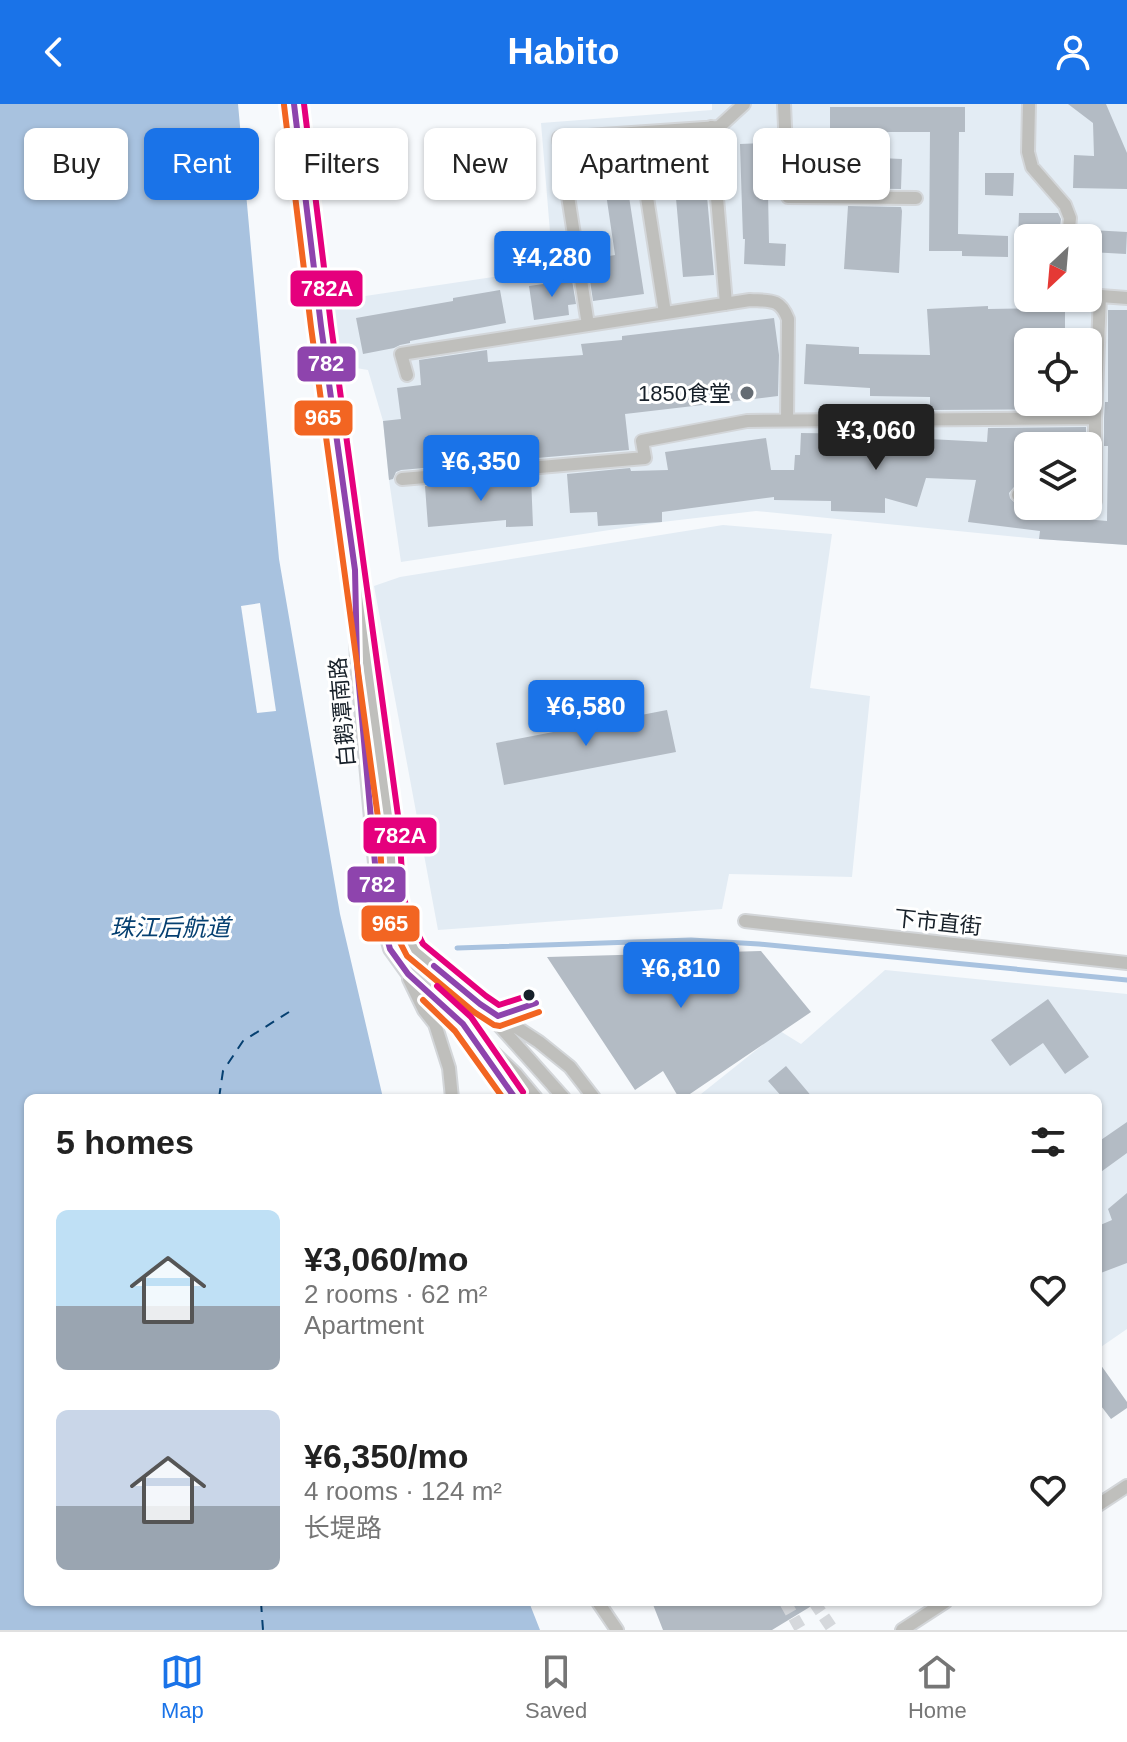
<!DOCTYPE html>
<meta charset="utf-8">
<style>
body{margin:0;font-family:Helvetica,"Noto Sans SC",sans-serif;background:#f2f2f2;color:#222;height:100vh;display:flex;flex-direction:column;font-size:30px;white-space:nowrap}
*{box-sizing:border-box;margin:0}
p{font-size:26px;color:#767676}
.icon{flex:none;width:44px;height:44px;fill:none;stroke:currentColor;stroke-width:2;stroke-linecap:round;stroke-linejoin:round}
.map{position:relative;flex:1;overflow:hidden}
.side{position:absolute;left:24px;top:990px;width:1078px;height:512px;display:flex;flex-direction:column;background:#fff;border-radius:12px;box-shadow:0 2px 6px #0004}
.side>*{flex:none}
.banner{position:absolute;left:24px;top:24px;width:1080px;height:72px;display:flex;gap:16px}
.needle{width:52px;rotate:206deg}
.buttons{position:absolute;left:1014px;top:120px;display:grid;gap:16px}
.buttons a{display:grid;place-items:center;width:88px;height:88px;border-radius:12px;background:#fff;box-shadow:0 2px 6px #0004;font-size:40px}
.price{position:absolute;translate:-50% -68px;padding:0 18px;border-radius:8px;background:#1a73e8;color:#fff;font-size:26px;line-height:52px;filter:drop-shadow(0 2px 4px #0008)}
.price::after{content:'';position:absolute;left:50%;top:48px;width:24px;height:18px;margin-left:-12px;background:inherit;clip-path:polygon(0 0,100% 0,50% 100%)}
.price.selected{background:#222;color:#fff}
ul{padding:0;list-style:none}
li{display:flex;align-items:center;gap:24px;height:200px;padding:0 32px}
li span{display:grid;place-items:center;flex:none;width:224px;height:160px;border-radius:12px;color:#555}
li>.icon{margin-inline-start:auto}
span .icon{width:96px;height:96px;fill:#fffc;stroke-width:1}
li b{font-size:34px}
h2{display:flex;justify-content:space-between;align-items:center;height:96px;padding:0 32px;font-size:34px}
.pill{padding:0 28px;border-radius:12px;background:#fff;box-shadow:0 2px 6px #0004;font-size:28px;line-height:72px}
.pill.selected{background:#1a73e8;color:#fff}
header{display:flex;justify-content:space-between;align-items:center;height:104px;padding:0 32px;background:#1a73e8;color:#fff;font-size:36px;font-weight:700}
.menu{display:flex;justify-content:space-around;align-items:center;height:112px;border-top:2px solid #e0e0e0;background:#fff;font-size:22px;color:#767676}
.menu a{display:grid;justify-items:center;gap:4px}
.menu .selected{color:#1a73e8}
.map>svg:first-child{display:block}
.built{fill:#e3ecf4;fill-rule:evenodd}
.water{fill:#a8c2df}
.pier{fill:#f6f9fc}
.lines{fill:none;stroke-linecap:round;stroke-linejoin:round}
.stream{stroke:#a8c2df;stroke-width:5}
.ferry{stroke:#064071;stroke-width:2;stroke-dasharray:10 8;stroke-linecap:butt}
.building{fill:#b3bbc4}
.street-tunnel{stroke:#d5d8dc;stroke-width:12;stroke-dasharray:12 6;stroke-linecap:butt}
.street-casing{stroke:#d3d6d9;stroke-width:16}
.street{stroke:#bfbfbc;stroke-width:12}
.bus-1-casing{stroke:#fff;stroke-width:12}
.bus-2-casing{stroke:#fff;stroke-width:12}
.bus-3-casing{stroke:#fff;stroke-width:12}
.bus-1{stroke:#8e44ad;stroke-width:6}
.bus-2{stroke:#f26522;stroke-width:6}
.bus-3{stroke:#e5007d;stroke-width:6}
.poi-dot{fill:#656c73;stroke:#fff;stroke-width:3}
.bus-dot{fill:#172029;stroke:#fff;stroke-width:3}
.labels{text-anchor:middle;stroke-width:6;stroke-linejoin:round;paint-order:stroke}
.poi-label{font-size:22px;fill:#172029;stroke:#fff;text-anchor:end}
.street-label{font-size:22px;fill:#172029;stroke:#fff}
.water-label{font-size:24px;font-style:italic;fill:#064071;stroke:#fff}
.line-badge{stroke:#fff;stroke-width:3}
.badge-label{font-size:22px;text-anchor:middle;font-weight:bold;fill:#fff}
</style>
<header><svg class="icon" aria-label="back" viewBox="0 0 24 24"><path d="M15 5l-7 7 7 7"/></svg>Habito<svg class="icon" aria-label="person" viewBox="0 0 24 24"><circle cx="12" cy="8" r="4"/><path d="M4 21q1-7 8-7t8 7"/></svg></header>
<div class="map">
<svg width="1127" height="1526" viewBox="0 0 1127 1526">
<rect width="100%" height="100%" fill="#f6f9fc"/>
<!-- built -->
<path class="built" d="M712 0H1127V441L1039 435 756 407 662 418 401 458 389 376 383 317 368 266 326 259 318 199 553 164 541 19 712 6ZM1028 134H1088V194H1028ZM1028 238H1088V298H1028ZM1028 342H1088V402H1028Z
M723 421 832 430 810 584 870 592 852 773 729 770 722 805 438 826 374 482 400 473Z
M885 866 1127 890V1225L1098 1245V994H696L780 927 801 940Z"/>
<!-- water -->
<path class="water" d="M0 0H238L279 455 340 810 383 994H28V1498H529L540 1526H0Z"/>
<!-- pier -->
<path class="pier" d="M260 499 276 607 257 609 241 502Z"/>
<g class="lines">
<!-- stream -->
<path class="stream" d="M457 844 691 836 759 840 1127 876"/>
<!-- ferry -->
<path class="ferry" d="M219 994 223 967 243 937 289 908
M261 1498 263 1526"/>
</g>
<!-- building -->
<path class="building" d="M1068 0H1106L1127 49V85L1073 84 1074 51 1094 52 1093 19Z
M830 3H965V28H959L958 130 1008 132V153L962 152V147H929L930 28H880V54L902 55 901 85 823 84 824 28H830Z
M702 36 714 171 683 173 671 38Z
M767 39 769 139 786 140 785 162 744 160 745 135H743L740 40Z
M622 47 644 190 593 197 587 156 615 151 604 76 575 80 571 55Z
M985 69H1014L1013 92 985 91Z
M848 102 901 103 902 107 899 169 844 165Z
M1019 109H1058L1061 115 1059 134H1018Z
M1091 126 1127 128 1126 150 1090 148Z
M572 176 576 200 568 201 569 211 534 216 529 182Z
M500 186 506 219 410 237V239L400 241 394 244 363 250 356 214 453 197V194Z
M988 202V205L1065 204V238H1028V298H1087L1086 305 930 306V293L870 292V284L804 280 806 240 859 243V250L930 251 927 205Z
M1108 206H1127V441L1039 435 1040 427 968 418 976 376 926 374 917 403 885 394V409L831 407V397L774 396V393L662 408V418L598 422 597 408 570 409 567 370 630 364 631 367 668 366 665 348 766 334 771 366H794L795 351H800L801 329 871 330V332L987 338 988 324 1086 323V342H1028V383H1014L1009 389 1010 394 1016 400 1028 401V403L1040 405 1039 411 1107 417 1108 342H1104V314L1105 298H1108Z
M774 214 779 251 778 292 625 310 629 346 401 366 396 368 393 375 389 376 383 317 401 315 397 284 421 281 419 256 487 246 488 258 583 251 581 240 622 236V232Z
M531 373 533 422 506 423V416L428 423 425 382Z
M667 606 676 648 504 681 496 639Z
M761 847 811 908 684 994H679L663 967 635 986 547 853Z
M1048 895 1089 953 1065 970 1043 939 1010 962 991 936Z
M786 962 813 994H783L768 977Z
M1127 1018V1049L1098 1070V1038Z
M1127 1089V1159L1098 1170V1122L1112 1116 1108 1105Z
M1098 1257 1127 1298V1304L1111 1315 1098 1298Z
M652 1498H818L772 1526H663Z"/>
<g class="lines">
<!-- street-tunnel -->
<path class="street-tunnel" d="M785 1498 801 1526
M814 1498 833 1526"/>
<defs>
<path id="street" d="M294 0 321 222 389 720 393 791 399 815 415 846 480 900 564 994
M784 0 788 93 916 94
M1029 0 1028 48 1032 63 1065 101 1070 114 1068 134
M711 23 726 200
M637 29 665 209
M1088 191 1127 194
M588 221 559 34 719 23 744 0
M407 271 401 250 750 196C770 197 780 194 788 215L787 316
M402 375 645 354 642 337 747 317 1095 314
M1018 391 1028 392
M1088 396 1095 397V314L1100 192
M356 525 357 559 379 804 390 845 408 870 447 904 516 970 536 994
M745 817 1127 859
M409 875 424 906 435 920 449 964 452 994
M496 910 539 938 570 963 594 994
M479 942 515 994
M1098 1401 1127 1382
M598 1498 617 1526
M902 1526 945 1498"/>
</defs>
<!-- street casing -->
<use href="#street" class="street-casing"/>
<!-- street -->
<use href="#street" class="street"/>
<defs>
<path id="bus-1" d="M294 0 321 222 355 466 357 559 379 804 390 845 408 870 463 920 515 994
M434 862 480 900 498 912 536 899"/>
<path id="bus-2" d="M284 1 311 223 379 721 383 793 390 819 407 852 474 908 494 921 500 922 539 908
M423 896 455 927 503 994"/>
<path id="bus-3" d="M304 0 331 221 399 719 403 789 408 811 423 840 486 892 499 901 533 890
M437 882 471 913 523 988"/>
</defs>
<!-- bus-1 casing -->
<use href="#bus-1" class="bus-1-casing"/>
<!-- bus-2 casing -->
<use href="#bus-2" class="bus-2-casing"/>
<!-- bus-3 casing -->
<use href="#bus-3" class="bus-3-casing"/>
<!-- bus-1 -->
<use href="#bus-1" class="bus-1"/>
<!-- bus-2 -->
<use href="#bus-2" class="bus-2"/>
<!-- bus-3 -->
<use href="#bus-3" class="bus-3"/>
</g>
<!-- markers -->
<circle class="poi-dot" cx="747" cy="289" r="8"/>
<circle class="bus-dot" cx="529" cy="891" r="7"/>
<g class="labels">
<!-- poi labels -->
<g class="poi-label">
<text x="731" y="297">1850食堂</text>
</g>
<!-- street labels -->
<g class="street-label">
<text transform="translate(342 608) rotate(-95)" y="8">白鹅潭南路</text>
<text transform="translate(938 818) rotate(6)" y="8">下市直街</text>
</g>
<!-- water labels -->
<g class="water-label">
<text x="170" y="832">珠江后航道</text>
</g>
</g>
<g class="line-badge">
<rect x="289" y="165" width="75" height="39" rx="8" fill="#e5007d"/>
<rect x="296" y="241" width="61" height="38" rx="8" fill="#8e44ad"/>
<rect x="293" y="295" width="61" height="38" rx="8" fill="#f26522"/>
<rect x="362" y="712" width="76" height="39" rx="8" fill="#e5007d"/>
<rect x="346" y="761" width="61" height="39" rx="8" fill="#8e44ad"/>
<rect x="360" y="800" width="61" height="39" rx="8" fill="#f26522"/>
</g>
<g class="badge-label">
<text x="327" y="192">782A</text>
<text x="326" y="267">782</text>
<text x="323" y="321">965</text>
<text x="400" y="739">782A</text>
<text x="377" y="788">782</text>
<text x="390" y="827">965</text>
</g>
</svg>
<div class="buttons">
<a><svg class="needle" viewBox="-14 -14 28 28"><path d="M0-13l5 13h-10z" fill="#e53935"/><path d="M0 13l5-13h-10z" fill="#767676"/></svg></a>
<a><svg class="icon" aria-label="locate" viewBox="0 0 24 24"><circle cx="12" cy="12" r="6"/><path d="M12 2v4M12 18v4M2 12h4M18 12h4"/></svg></a>
<a><svg class="icon" aria-label="layers" viewBox="0 0 24 24"><path d="M12 4l9 5-9 5-9-5zM3 14l9 5 9-5"/></svg></a>
</div>
<b class="price" style="left:552px;top:195px">¥4,280</b>
<b class="price selected" style="left:876px;top:368px">¥3,060</b>
<b class="price" style="left:481px;top:399px">¥6,350</b>
<b class="price" style="left:586px;top:644px">¥6,580</b>
<b class="price" style="left:681px;top:906px">¥6,810</b>
<div class="banner">
<a class="pill">Buy</a>
<a class="pill selected">Rent</a>
<a class="pill">Filters</a>
<a class="pill">New</a>
<a class="pill">Apartment</a>
<a class="pill">House</a>
</div>
<section class="side">
<h2>5 homes<svg class="icon" aria-label="filters" viewBox="0 0 24 24"><path d="M4 7h16M4 17h16"/><circle cx="9" cy="7" r="2"/><circle cx="15" cy="17" r="2"/></svg></h2>
<ul>
<li><span style="background:linear-gradient(#bfe0f5 60%,#9aa5b1 0)"><svg class="icon" aria-label="home" viewBox="0 0 24 24"><path d="M3 11l9-7 9 7M6 9v11h12V9"/></svg></span><div><b>¥3,060/mo</b><p>2 rooms · 62 m²</p><p>Apartment</p></div><svg class="icon" aria-label="heart" viewBox="0 0 24 24"><path d="M12 20l-8-8c-3-5 5-10 8-4 3-6 11-1 8 4z"/></svg></li>
<li><span style="background:linear-gradient(#c9d6e8 60%,#9aa5b1 0)"><svg class="icon" aria-label="home" viewBox="0 0 24 24"><path d="M3 11l9-7 9 7M6 9v11h12V9"/></svg></span><div><b>¥6,350/mo</b><p>4 rooms · 124 m²</p><p>长堤路</p></div><svg class="icon" aria-label="heart" viewBox="0 0 24 24"><path d="M12 20l-8-8c-3-5 5-10 8-4 3-6 11-1 8 4z"/></svg></li>
</ul>
</section>
</div>
<nav class="menu">
<a class="selected"><svg class="icon" aria-label="map" viewBox="0 0 24 24"><path d="M3 6l6-2 6 2 6-2v14l-6 2-6-2-6 2zM9 4v14M15 6v14"/></svg>Map</a>
<a><svg class="icon" aria-label="saved" viewBox="0 0 24 24"><path d="M7 4h10v16l-5-4-5 4z"/></svg>Saved</a>
<a><svg class="icon" aria-label="home" viewBox="0 0 24 24"><path d="M3 11l9-7 9 7M6 9v11h12V9"/></svg>Home</a>
</nav>
